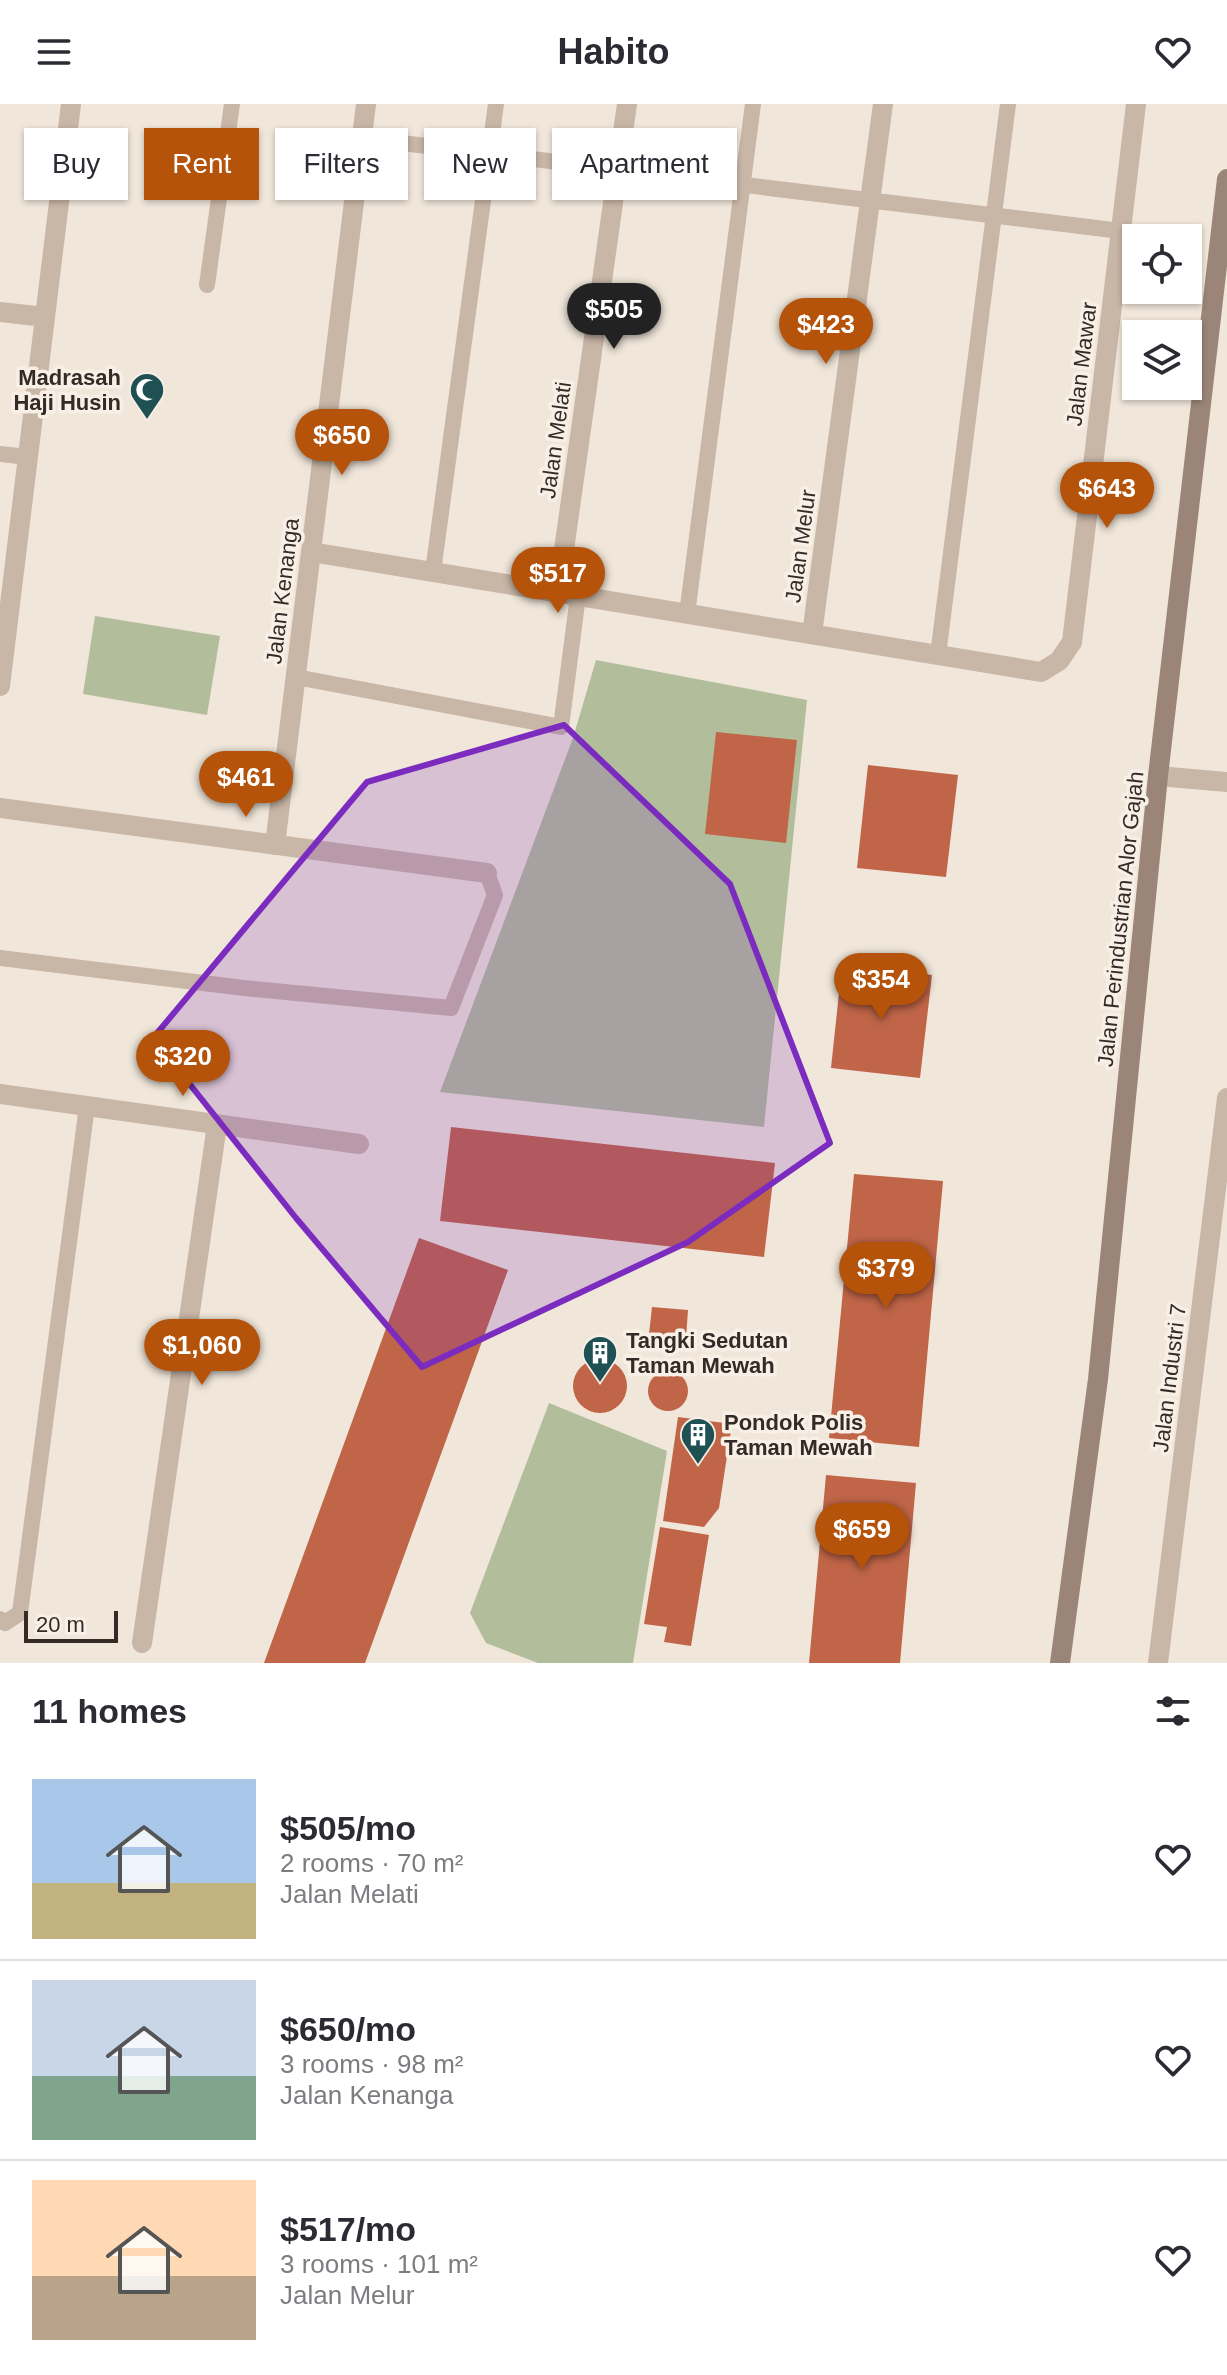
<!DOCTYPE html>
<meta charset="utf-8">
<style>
body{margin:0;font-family:Arial,sans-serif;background:#f7f7f7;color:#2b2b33;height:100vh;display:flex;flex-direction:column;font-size:30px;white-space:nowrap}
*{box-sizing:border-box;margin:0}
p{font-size:26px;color:#7c7c81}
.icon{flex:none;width:44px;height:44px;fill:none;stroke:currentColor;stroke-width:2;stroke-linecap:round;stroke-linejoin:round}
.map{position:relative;height:1559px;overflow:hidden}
.details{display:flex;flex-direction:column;background:#fff;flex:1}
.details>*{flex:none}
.banner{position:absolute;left:24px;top:24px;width:800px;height:72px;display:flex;gap:16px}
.buttons{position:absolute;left:1122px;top:120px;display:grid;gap:16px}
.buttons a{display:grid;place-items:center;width:80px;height:80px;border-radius:0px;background:#fff;box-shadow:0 2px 6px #0004;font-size:40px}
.scale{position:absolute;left:24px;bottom:20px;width:94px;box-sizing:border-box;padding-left:8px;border:4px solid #342b27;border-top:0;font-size:22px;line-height:28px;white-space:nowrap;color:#342b27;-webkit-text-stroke:6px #f8f0e6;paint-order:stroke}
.price{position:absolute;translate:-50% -68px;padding:0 18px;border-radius:28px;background:#b45309;color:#fff;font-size:26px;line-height:52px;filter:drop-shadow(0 2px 4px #0008)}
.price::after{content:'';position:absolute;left:50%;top:48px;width:24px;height:18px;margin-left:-12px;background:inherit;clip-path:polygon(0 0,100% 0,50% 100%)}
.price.active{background:#222;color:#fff}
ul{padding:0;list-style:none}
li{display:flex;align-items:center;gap:24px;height:200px;padding:0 32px}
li+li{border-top:2px solid #e1e1e2}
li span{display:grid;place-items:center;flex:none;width:224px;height:160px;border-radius:0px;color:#555}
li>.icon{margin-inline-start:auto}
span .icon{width:96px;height:96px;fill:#fffc;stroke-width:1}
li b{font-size:34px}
h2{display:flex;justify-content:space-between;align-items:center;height:96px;padding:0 32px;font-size:34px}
.tag{padding:0 28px;border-radius:0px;background:#fff;box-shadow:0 2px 6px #0004;font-size:28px;line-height:72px}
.tag.active{background:#b45309;color:#fff}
header{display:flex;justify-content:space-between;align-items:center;height:104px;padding:0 32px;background:#fff;font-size:36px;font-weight:700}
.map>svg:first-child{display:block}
.green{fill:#b2be9b}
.building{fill:#c06548}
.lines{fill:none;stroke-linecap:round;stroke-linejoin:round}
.lane{stroke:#c8b6a7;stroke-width:16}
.street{stroke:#c8b6a7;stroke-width:20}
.secondary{stroke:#9b8578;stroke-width:20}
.marked{fill:#7b2cbf;fill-opacity:0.2;stroke:#7b2cbf;stroke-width:6;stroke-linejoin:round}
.labels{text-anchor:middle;stroke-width:7;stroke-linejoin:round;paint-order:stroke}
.street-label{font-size:22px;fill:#342b27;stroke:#f8f0e6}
.poi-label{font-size:22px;font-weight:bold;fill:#342b27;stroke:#f8f0e6;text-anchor:start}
</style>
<header><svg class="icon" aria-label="menu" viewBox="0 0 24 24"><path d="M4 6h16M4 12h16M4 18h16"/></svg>Habito<svg class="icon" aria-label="heart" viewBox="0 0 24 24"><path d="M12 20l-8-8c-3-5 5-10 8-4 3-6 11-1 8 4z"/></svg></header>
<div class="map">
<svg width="1227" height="1559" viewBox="0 0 1227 1559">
<rect width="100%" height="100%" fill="#f0e6da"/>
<!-- green -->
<path class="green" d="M95 512 220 532 207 611 83 590Z
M596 556 807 596 764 1023 440 988 573 634Z
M549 1299 667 1347 633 1559H538L486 1539 470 1509Z"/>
<!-- building -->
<path class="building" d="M716 628 797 636 786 739 705 730Z
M868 661 958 671 946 773 857 764Z
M842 861 932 871 920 974 831 964Z
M451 1023 775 1059 764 1153 440 1117Z
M854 1070 943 1077 919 1343 829 1334Z
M419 1134 508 1166 365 1559H264Z
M652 1203 688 1206 686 1234 649 1230Z
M573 1282a27 27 0 1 1 54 0a27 27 0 1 1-54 0Z
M648 1287a20 20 0 1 1 40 0a20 20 0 1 1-40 0Z
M678 1313 732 1320 719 1404 704 1423 663 1417Z
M826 1371 916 1379 900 1559H809Z
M660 1423 709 1431 691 1542 664 1538 667 1523 644 1520Z"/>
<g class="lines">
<!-- lane -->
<path class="lane" d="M361 34 1121 127
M207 181 232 0
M0 350 28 353
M433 468 496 0
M687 510 753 0
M938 551 1008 0
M296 573 561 623 578 492
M0 854 244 884 451 904 495 791 487 769
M0 1515 5 1519 20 1509 87 1002"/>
<!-- street -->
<path class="street" d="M0 208 45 213
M311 448 1041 568 1059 557 1072 538 1136 0
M558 488 627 0
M812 530 883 0
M0 582 71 0
M1158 672 1227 678
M0 704 487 769
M275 741 366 0
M0 990 359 1040
M142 1539 217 1021
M1158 1559 1227 994"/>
<!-- secondary -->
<path class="secondary" d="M1060 1559 1098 1275 1158 672 1227 75"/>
</g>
<!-- marked area -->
<path class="marked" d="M564 621 730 780 830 1039 688 1138 422 1263 296 1114 153 934 367 678Z"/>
<!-- icons -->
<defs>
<symbol id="mosque-pin" viewBox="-11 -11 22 30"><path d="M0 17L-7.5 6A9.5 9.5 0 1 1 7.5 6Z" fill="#1f5054" stroke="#f8f0e6"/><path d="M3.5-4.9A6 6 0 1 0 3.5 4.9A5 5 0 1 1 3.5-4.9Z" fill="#fff"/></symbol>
<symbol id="building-pin" viewBox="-11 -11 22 30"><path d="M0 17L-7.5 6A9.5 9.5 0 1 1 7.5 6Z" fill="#1f5054" stroke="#f8f0e6"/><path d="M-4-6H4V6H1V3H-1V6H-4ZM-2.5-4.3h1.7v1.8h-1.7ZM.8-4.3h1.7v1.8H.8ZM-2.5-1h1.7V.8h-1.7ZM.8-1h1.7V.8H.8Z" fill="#fff"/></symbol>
</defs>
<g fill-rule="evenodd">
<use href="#mosque-pin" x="127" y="266" width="40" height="54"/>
<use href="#building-pin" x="580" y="1229" width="40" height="54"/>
<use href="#building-pin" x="678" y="1311" width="40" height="54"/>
</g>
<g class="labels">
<!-- street labels -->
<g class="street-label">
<text transform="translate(1081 260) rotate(-83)" y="8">Jalan Mawar</text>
<text transform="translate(555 336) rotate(-82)" y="8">Jalan Melati</text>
<text transform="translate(800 442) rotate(-82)" y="8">Jalan Melur</text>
<text transform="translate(282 487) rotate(-83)" y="8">Jalan Kenanga</text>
<text transform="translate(1120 815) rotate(-84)" y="8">Jalan Perindustrian Alor Gajah</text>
<text transform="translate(1169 1274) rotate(-83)" y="8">Jalan Industri 7</text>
</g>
<!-- poi labels -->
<g class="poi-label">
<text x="121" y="281" text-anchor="end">Madrasah<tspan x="121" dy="25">Haji Husin</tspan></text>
<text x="626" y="1244">Tangki Sedutan<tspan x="626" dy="25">Taman Mewah</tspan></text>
<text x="724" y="1326">Pondok Polis<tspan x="724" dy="25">Taman Mewah</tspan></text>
</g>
</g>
</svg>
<div class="buttons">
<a><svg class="icon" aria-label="locate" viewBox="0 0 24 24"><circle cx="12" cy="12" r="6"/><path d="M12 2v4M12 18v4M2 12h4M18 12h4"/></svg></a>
<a><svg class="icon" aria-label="layers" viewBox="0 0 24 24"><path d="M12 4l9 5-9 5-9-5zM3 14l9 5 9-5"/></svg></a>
</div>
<div class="scale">20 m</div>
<b class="price active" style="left:614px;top:247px">$505</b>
<b class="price" style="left:826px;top:262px">$423</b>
<b class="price" style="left:342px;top:373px">$650</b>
<b class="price" style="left:1107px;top:426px">$643</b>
<b class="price" style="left:558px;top:511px">$517</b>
<b class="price" style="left:246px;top:715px">$461</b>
<b class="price" style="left:881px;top:917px">$354</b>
<b class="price" style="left:183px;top:994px">$320</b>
<b class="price" style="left:886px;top:1206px">$379</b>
<b class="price" style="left:202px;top:1283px">$1,060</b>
<b class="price" style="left:862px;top:1467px">$659</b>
<div class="banner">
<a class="tag">Buy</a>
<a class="tag active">Rent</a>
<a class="tag">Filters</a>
<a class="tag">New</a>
<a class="tag">Apartment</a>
</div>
</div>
<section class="details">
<h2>11 homes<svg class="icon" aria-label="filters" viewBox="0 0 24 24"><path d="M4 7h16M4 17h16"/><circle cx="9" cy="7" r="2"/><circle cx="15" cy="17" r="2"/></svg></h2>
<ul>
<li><span style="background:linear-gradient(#a9c7e8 65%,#c2b280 0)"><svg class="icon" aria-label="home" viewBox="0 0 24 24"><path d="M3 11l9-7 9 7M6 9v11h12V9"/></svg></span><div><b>$505/mo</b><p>2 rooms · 70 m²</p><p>Jalan Melati</p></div><svg class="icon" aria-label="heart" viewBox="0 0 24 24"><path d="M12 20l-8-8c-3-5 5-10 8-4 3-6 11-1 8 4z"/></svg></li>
<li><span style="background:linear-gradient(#c9d6e8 60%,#7fa58c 0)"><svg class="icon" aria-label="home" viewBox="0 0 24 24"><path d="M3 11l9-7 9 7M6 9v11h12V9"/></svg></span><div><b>$650/mo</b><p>3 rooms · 98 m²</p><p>Jalan Kenanga</p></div><svg class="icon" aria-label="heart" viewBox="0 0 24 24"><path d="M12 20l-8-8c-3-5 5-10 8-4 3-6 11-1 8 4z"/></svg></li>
<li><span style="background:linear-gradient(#ffd9b3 60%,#b9a48a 0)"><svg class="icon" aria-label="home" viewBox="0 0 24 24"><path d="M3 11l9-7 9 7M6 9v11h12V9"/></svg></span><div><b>$517/mo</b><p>3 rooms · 101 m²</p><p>Jalan Melur</p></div><svg class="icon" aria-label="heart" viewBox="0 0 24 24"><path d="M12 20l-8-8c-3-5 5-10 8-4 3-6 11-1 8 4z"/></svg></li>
</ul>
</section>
